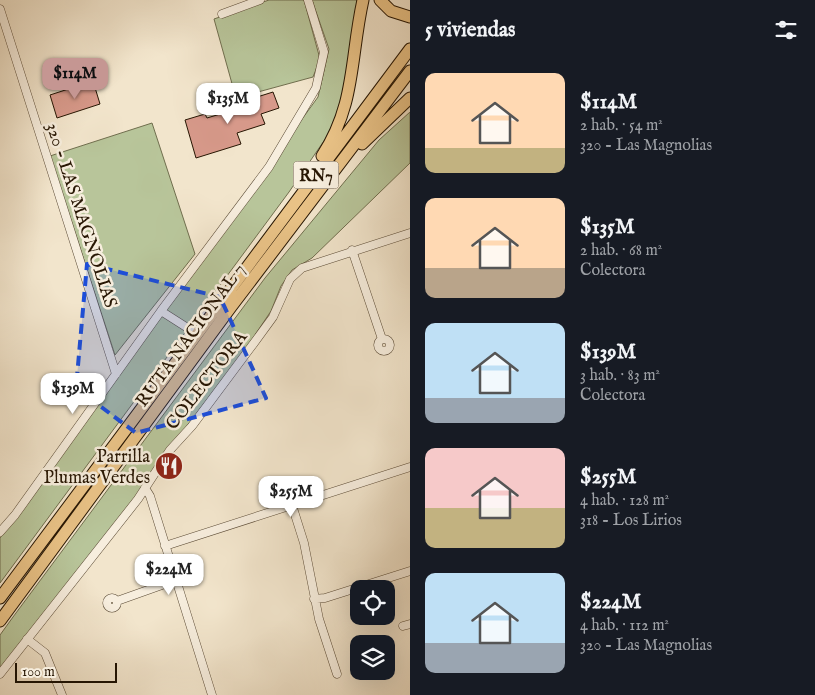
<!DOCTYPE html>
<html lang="es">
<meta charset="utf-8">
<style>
body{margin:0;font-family:"IM FELL English",serif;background:#20242c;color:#f1f3f6;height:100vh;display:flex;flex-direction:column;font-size:19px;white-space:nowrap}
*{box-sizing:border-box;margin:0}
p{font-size:16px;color:#9ea1a6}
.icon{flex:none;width:28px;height:28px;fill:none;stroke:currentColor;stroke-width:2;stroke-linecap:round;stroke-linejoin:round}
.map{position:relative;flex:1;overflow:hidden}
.side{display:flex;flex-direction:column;background:#171b24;width:405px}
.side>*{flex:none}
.controls{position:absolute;left:350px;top:580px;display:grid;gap:10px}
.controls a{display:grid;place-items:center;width:45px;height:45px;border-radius:10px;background:#171b24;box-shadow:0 5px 20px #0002;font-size:25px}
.scale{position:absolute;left:15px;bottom:12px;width:102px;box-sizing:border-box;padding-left:5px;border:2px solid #271603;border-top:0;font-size:14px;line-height:18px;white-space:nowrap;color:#271603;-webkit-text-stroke:4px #f7eede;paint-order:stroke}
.price{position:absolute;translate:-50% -42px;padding:0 11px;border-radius:10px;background:#fff;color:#222;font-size:16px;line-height:32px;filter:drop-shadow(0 1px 2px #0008)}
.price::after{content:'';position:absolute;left:50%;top:30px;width:15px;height:11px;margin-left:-8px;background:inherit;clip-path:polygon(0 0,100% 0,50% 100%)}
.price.selected{background:#c59692;color:#111}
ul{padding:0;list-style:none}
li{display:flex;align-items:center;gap:15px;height:125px;padding:0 15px}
li span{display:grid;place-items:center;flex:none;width:140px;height:100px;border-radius:10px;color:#555}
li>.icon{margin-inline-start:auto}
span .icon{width:60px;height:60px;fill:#fffc;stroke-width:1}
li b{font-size:21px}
h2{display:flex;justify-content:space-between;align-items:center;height:60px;padding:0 15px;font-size:21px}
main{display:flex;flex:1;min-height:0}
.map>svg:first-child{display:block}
.green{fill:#b8c59a;stroke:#706e4e}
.building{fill:#d7998a;stroke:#271603}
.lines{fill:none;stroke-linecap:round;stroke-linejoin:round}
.minor-casing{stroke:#5a4a35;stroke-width:9}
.highway-casing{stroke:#271603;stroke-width:13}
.minor{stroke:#f7eede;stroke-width:8}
.highway{stroke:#e9c286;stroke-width:11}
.marked{fill:#1d4ed8;fill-opacity:0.2;stroke:#1d4ed8;stroke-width:4;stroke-dasharray:10 6;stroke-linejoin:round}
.labels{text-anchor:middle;stroke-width:5;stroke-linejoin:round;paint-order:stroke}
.shield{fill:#f7eede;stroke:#655745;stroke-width:1}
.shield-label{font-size:16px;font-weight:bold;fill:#271603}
.street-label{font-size:18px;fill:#271603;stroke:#f7eede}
.poi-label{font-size:18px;fill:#271603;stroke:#f7eede;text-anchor:end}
</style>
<main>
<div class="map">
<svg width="410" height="695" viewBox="0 0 410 695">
<rect width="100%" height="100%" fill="#f2e5cc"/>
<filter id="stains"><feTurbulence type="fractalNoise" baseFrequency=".004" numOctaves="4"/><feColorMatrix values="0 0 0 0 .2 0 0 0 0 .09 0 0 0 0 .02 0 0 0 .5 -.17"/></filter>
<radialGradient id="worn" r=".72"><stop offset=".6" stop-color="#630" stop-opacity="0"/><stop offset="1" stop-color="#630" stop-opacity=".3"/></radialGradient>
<!-- green -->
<path class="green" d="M269 0H304L320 59 313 77 236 98 214 19Z
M312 0H357L347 89 330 132 289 192 0 583V538L31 499 69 441 318 97 329 49Z
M410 112V163L312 258 292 270 281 286 271 311 245 350 151 473 133 503 0 668V635L13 617 265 278 379 140Z
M152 123 195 254 115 355 50 156Z"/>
<!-- building -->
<path class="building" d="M93 81 100 104 57 118 50 95Z
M273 92 279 108 261 114 265 124 237 133 241 144 196 158 185 120 205 114 207 118 240 108 238 103Z"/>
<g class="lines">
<defs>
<path id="minor" d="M0 9 116 374
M222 14 260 0
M352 250 382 339
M161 311 197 334
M378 345a6 6 0 1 1 12 0a6 6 0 1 1-12 0Z
M145 488 150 496 212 695
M292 505 304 543 319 619 337 674
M0 532 15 515 161 311 269 167 316 88 324 52 308 0
M165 546 410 467
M107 603a5 5 0 1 1 10 0a5 5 0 1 1-10 0Z
M314 599 325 598 410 571
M117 601 176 580
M403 626 410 624
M27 639 45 653 62 695
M0 674 138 499 170 450 192 426 254 343 273 317 290 279 302 268 410 233"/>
<path id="highway" d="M380 0 391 11 410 17
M362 144 410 98
M322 156C356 104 350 58 363 0
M0 598 410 49
M0 621 231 307 410 71"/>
</defs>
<!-- minor casing -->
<use href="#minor" class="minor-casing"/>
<!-- highway casing -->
<use href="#highway" class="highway-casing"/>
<!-- minor -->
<use href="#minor" class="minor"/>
<!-- highway -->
<use href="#highway" class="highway"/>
</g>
<!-- marked area -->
<path class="marked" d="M87 264 220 297 266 398 136 433 76 388Z"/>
<!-- icons -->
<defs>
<symbol id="restaurant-disc" viewBox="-11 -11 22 22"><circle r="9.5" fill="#8f2418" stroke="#f7eede"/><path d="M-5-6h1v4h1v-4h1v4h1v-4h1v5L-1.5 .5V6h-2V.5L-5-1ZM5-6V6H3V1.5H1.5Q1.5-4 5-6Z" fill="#fff"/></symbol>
</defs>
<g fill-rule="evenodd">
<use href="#restaurant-disc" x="153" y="450" width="32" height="32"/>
</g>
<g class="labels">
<!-- shield labels -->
<rect class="shield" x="293.5" y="161.5" width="45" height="27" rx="4"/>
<g class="shield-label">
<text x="316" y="181">RN7</text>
</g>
<!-- street labels -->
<g class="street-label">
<text transform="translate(82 215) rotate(72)" y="6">320 - LAS MAGNOLIAS</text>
<text transform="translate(190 335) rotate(-54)" y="6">RUTA NACIONAL 7</text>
<text transform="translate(206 380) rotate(-52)" y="6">COLECTORA</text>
</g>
<!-- poi labels -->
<g class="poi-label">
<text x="150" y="462">Parrilla<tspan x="150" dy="21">Plumas Verdes</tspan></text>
</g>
</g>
<rect width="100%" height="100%" filter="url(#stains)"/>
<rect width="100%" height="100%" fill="url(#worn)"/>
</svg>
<div class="controls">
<a><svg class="icon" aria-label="locate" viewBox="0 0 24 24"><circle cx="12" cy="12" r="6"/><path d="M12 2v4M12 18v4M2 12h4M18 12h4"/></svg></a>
<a><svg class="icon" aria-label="layers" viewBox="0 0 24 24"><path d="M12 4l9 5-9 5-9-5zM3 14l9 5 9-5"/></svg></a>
</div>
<div class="scale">100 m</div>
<b class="price selected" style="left:75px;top:100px">$114M</b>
<b class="price" style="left:228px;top:125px">$135M</b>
<b class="price" style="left:73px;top:415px">$139M</b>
<b class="price" style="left:291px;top:518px">$255M</b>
<b class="price" style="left:169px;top:596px">$224M</b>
</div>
<section class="side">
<h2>5 viviendas<svg class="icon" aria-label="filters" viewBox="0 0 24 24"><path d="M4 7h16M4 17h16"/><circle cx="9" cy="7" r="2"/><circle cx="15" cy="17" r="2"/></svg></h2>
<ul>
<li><span style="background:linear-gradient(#ffd9b3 75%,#c2b280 0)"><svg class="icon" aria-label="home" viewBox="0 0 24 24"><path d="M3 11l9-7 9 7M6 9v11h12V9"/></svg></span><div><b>$114M</b><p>2 hab. · 54 m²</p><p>320 - Las Magnolias</p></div></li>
<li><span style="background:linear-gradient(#ffd9b3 70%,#b9a48a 0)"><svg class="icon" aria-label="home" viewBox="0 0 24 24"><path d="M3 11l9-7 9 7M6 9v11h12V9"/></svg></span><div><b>$135M</b><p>2 hab. · 68 m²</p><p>Colectora</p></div></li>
<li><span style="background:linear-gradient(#bfe0f5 75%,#9aa5b1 0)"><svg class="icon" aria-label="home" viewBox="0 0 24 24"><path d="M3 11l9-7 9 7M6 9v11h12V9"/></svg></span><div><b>$139M</b><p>3 hab. · 83 m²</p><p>Colectora</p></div></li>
<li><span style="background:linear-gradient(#f6c9c9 60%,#c2b280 0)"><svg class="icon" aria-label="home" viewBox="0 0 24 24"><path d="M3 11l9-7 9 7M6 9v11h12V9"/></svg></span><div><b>$255M</b><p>4 hab. · 128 m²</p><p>318 - Los Lirios</p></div></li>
<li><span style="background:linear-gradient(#bfe0f5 70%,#9aa5b1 0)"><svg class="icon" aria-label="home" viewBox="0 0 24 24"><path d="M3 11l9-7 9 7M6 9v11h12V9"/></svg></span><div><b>$224M</b><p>4 hab. · 112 m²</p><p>320 - Las Magnolias</p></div></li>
</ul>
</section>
</main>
